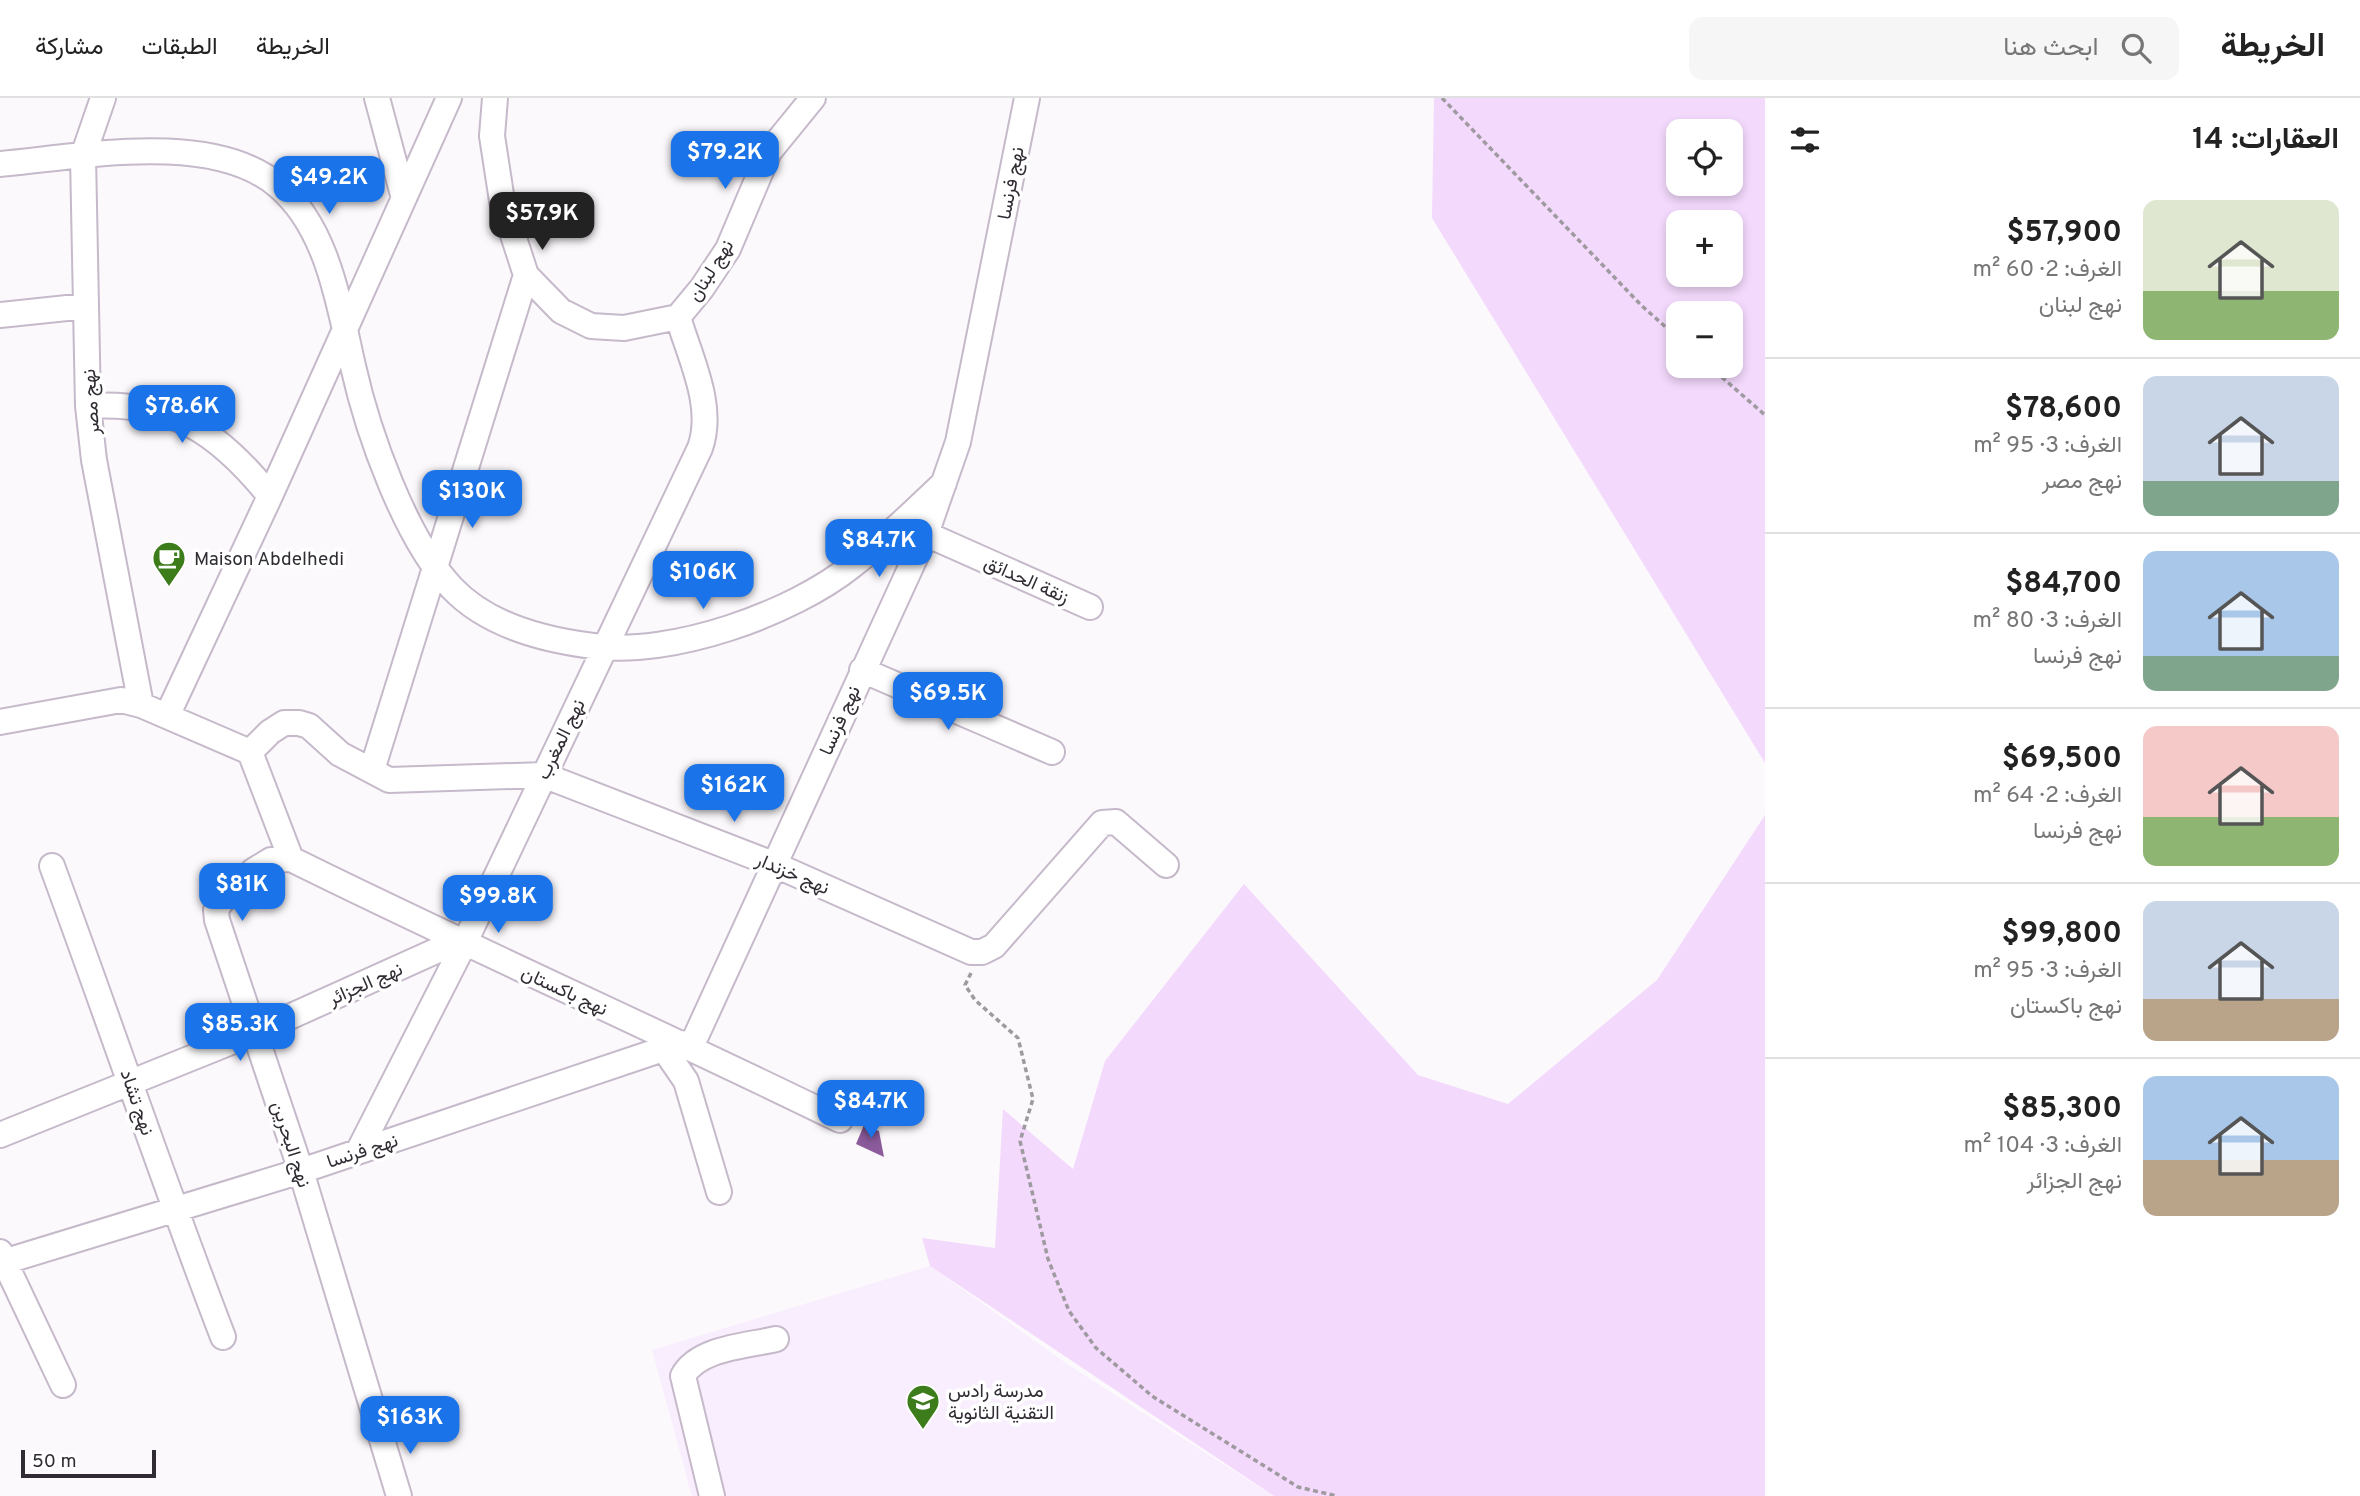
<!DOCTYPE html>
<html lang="ar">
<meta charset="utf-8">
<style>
body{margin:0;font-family:Overpass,Vazirmatn,sans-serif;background:#f6f6f6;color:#222;direction:rtl;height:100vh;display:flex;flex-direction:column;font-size:26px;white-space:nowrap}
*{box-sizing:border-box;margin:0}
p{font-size:23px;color:#767676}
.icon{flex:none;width:38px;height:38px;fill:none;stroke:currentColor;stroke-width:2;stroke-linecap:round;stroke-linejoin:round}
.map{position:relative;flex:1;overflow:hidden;direction:ltr}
.details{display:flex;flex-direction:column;background:#fff;width:595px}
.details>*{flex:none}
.fabs{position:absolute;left:1666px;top:21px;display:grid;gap:14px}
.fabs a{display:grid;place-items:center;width:77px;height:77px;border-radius:14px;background:#fff;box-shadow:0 4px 10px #0003;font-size:35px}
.scale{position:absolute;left:21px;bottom:18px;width:135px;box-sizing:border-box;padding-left:7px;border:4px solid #312c33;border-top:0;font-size:19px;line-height:24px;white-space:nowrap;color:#312c33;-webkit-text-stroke:5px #fff;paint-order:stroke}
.price{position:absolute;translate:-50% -60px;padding:0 16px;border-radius:14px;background:#1a73e8;color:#fff;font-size:23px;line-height:46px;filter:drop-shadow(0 2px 4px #0008)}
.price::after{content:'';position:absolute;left:50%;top:42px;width:21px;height:16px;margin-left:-10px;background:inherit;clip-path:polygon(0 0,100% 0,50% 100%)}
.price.current{background:#222;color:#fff}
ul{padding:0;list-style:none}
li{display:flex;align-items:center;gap:21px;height:175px;padding:0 21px}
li+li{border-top:2px solid #e0e0e0}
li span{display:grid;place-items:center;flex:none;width:196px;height:140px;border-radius:14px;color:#555}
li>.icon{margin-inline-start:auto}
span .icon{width:84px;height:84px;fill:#fffc;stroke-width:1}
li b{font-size:30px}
h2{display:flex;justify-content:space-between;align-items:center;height:84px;padding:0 21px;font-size:30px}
header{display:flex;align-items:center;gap:42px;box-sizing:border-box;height:98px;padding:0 35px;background:#fff;border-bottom:2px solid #e0e0e0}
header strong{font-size:33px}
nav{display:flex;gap:38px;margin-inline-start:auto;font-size:24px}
.search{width:490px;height:63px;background:#f6f6f6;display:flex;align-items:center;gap:18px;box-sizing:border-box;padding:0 24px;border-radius:14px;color:#767676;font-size:26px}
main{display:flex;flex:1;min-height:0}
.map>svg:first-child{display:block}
.built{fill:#f9eefd}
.green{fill:#f3d9fc;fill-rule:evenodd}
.building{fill:#8b5b9b}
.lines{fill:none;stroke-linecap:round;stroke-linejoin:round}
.minor-casing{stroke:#c5b9ca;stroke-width:28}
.path{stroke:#9e9aa0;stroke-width:3.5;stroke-dasharray:5 3.5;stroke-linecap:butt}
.minor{stroke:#fff;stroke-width:24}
.labels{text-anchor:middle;stroke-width:7;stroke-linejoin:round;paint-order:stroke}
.street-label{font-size:19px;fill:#312c33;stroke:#fff}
.poi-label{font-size:19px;fill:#312c33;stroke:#fff;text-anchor:start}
</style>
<header>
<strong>الخريطة</strong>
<div class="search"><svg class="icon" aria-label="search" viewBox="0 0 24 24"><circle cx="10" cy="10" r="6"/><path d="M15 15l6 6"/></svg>ابحث هنا</div>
<nav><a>الخريطة</a><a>الطبقات</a><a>مشاركة</a></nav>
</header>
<main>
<section class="details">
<h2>العقارات: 14<svg class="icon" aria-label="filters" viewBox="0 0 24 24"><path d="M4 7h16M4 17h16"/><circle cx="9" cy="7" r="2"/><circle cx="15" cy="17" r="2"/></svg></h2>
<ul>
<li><span style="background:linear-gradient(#dfe7d0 65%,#8fb573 0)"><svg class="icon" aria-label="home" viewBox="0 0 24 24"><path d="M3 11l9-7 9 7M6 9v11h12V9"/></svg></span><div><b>$57,900</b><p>الغرف: 2 · 60 m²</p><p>نهج لبنان</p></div></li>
<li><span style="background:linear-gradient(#c9d6e8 75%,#7fa58c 0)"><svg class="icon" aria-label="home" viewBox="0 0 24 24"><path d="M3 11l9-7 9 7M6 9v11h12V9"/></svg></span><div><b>$78,600</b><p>الغرف: 3 · 95 m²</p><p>نهج مصر</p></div></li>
<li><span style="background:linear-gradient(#a9c7e8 75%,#7fa58c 0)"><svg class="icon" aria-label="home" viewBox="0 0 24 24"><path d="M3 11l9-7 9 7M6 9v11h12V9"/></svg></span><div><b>$84,700</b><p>الغرف: 3 · 80 m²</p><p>نهج فرنسا</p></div></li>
<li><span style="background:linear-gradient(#f6c9c9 65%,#8fb573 0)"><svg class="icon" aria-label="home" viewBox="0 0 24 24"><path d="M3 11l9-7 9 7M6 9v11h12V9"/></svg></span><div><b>$69,500</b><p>الغرف: 2 · 64 m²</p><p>نهج فرنسا</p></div></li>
<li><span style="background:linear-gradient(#c9d6e8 70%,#b9a48a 0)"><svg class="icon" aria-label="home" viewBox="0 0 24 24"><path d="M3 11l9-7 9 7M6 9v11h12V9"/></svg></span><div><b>$99,800</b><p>الغرف: 3 · 95 m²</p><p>نهج باكستان</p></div></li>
<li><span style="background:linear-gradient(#a9c7e8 60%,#b9a48a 0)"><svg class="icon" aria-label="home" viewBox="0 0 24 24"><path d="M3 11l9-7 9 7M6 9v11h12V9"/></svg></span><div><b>$85,300</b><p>الغرف: 3 · 104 m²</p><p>نهج الجزائر</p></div></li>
</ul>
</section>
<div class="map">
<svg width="1765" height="1398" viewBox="0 0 1765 1398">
<rect width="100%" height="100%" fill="#fcf9fd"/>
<!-- built -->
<path class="built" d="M930 1168 1070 1268 1273 1398H692L652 1252Z"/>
<!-- green -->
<path class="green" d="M1434 0H1765V665L1432 120ZM1678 33H1731V86H1678ZM1678 124H1731V177H1678ZM1678 215H1731V268H1678Z
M1765 717V1398H1274L930 1168 922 1140 995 1150 1003 1011 1073 1071 1105 963 1244 786 1418 977 1508 1006 1657 882Z"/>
<!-- building -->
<path class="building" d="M864 1027 879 1033 884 1059 856 1046Z"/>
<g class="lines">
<defs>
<path id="minor" d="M103 0 83 58 88 308 94 362 141 607
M377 0 403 97
M495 0 492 38 502 103 526 177 561 213 591 228 624 230 678 219 702 190 728 151 769 54 813 0
M0 66C79 59 211 32 277 87 328 129 339 207 353 268 368 335 405 440 452 490 487 527 544 542 593 548 671 559 792 516 853 467 885 442 914 413 944 385
M0 217 86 208
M88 308C173 303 218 334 270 398
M926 436 1090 509
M862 572 1052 654
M167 618 270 398 449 0
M0 624 121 602 141 607 250 654 291 761 271 762 253 773 221 804 216 812 217 822 301 1073 399 1398
M250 654 270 634 284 625H299L309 628 340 656 389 682 543 677 773 766 971 854H982L994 848 1102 725 1116 724 1166 767
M372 672 526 177
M291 761C473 851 658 933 840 1022
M52 768C110 925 163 1083 223 1239
M691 949 926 436 958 344 1027 0
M664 951 686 983 719 1094
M0 1037 256 934 458 843
M359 1052 464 846 700 350C715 308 690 260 678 219
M0 1154 63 1287
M0 1165 301 1073 681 945
M712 1398 683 1278C698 1250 746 1248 776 1241"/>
</defs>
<!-- minor casing -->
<use href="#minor" class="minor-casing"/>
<!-- path -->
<path class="path" d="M1442 0 1642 208 1678 240
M1709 268 1765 317
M971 875 965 887 975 902 1018 940 1033 1001 1020 1043 1048 1161 1069 1213 1096 1250 1152 1298 1298 1389 1337 1398"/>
<!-- minor -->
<use href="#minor" class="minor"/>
</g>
<!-- icons -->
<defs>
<symbol id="cafe-pin" viewBox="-11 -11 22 30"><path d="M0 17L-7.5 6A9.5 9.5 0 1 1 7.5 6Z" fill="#3c7c1a" stroke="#fff"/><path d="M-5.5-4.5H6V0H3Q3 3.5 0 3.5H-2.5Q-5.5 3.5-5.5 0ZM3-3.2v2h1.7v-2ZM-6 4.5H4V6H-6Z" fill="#fff"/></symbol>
<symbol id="university-pin" viewBox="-11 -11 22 30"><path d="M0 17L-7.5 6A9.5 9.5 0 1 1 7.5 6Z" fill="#3c7c1a" stroke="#fff"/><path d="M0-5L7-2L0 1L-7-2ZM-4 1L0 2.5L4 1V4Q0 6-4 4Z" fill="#fff"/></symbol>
</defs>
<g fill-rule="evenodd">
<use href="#cafe-pin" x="150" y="441" width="38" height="52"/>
<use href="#university-pin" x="904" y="1284" width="38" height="52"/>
</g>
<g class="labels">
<!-- street labels -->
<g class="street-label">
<text transform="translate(1010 85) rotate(-79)" y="7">نهج فرنسا</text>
<text transform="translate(710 172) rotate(-58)" y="7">نهج لبنان</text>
<text transform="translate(90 304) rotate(-94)" y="7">نهج مصر</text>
<text transform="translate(1027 481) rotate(24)" y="7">زنقة الحدائق</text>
<text transform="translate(839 622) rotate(-66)" y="7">نهج فرنسا</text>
<text transform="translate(560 641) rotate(-64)" y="7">نهج المغرب</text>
<text transform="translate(793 775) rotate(23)" y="7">نهج خزندار</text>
<text transform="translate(365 885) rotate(-24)" y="7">نهج الجزائر</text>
<text transform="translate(565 892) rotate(25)" y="7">نهج باكستان</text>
<text transform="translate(138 1004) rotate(71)" y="7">نهج تشاد</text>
<text transform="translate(292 1046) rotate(72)" y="7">نهج البحرين</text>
<text transform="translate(362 1052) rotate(-18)" y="7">نهج فرنسا</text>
</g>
<!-- poi labels -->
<g class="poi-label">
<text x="194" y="467">Maison Abdelhedi</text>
<text x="948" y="1299">مدرسة رادس<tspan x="948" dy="22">التقنية الثانوية</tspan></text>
</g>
</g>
</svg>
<div class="fabs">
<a><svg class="icon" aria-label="locate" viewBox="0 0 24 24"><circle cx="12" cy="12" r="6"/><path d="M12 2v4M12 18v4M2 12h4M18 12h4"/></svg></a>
<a>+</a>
<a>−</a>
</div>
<div class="scale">50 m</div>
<b class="price" style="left:725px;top:93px">$79.2K</b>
<b class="price" style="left:329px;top:118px">$49.2K</b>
<b class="price current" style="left:542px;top:154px">$57.9K</b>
<b class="price" style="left:182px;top:347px">$78.6K</b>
<b class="price" style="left:472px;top:432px">$130K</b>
<b class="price" style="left:879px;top:481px">$84.7K</b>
<b class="price" style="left:703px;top:513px">$106K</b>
<b class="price" style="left:948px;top:634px">$69.5K</b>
<b class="price" style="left:734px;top:726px">$162K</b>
<b class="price" style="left:242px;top:825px">$81K</b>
<b class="price" style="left:498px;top:837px">$99.8K</b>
<b class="price" style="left:240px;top:965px">$85.3K</b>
<b class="price" style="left:871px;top:1042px">$84.7K</b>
<b class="price" style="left:410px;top:1358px">$163K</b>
</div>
</main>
